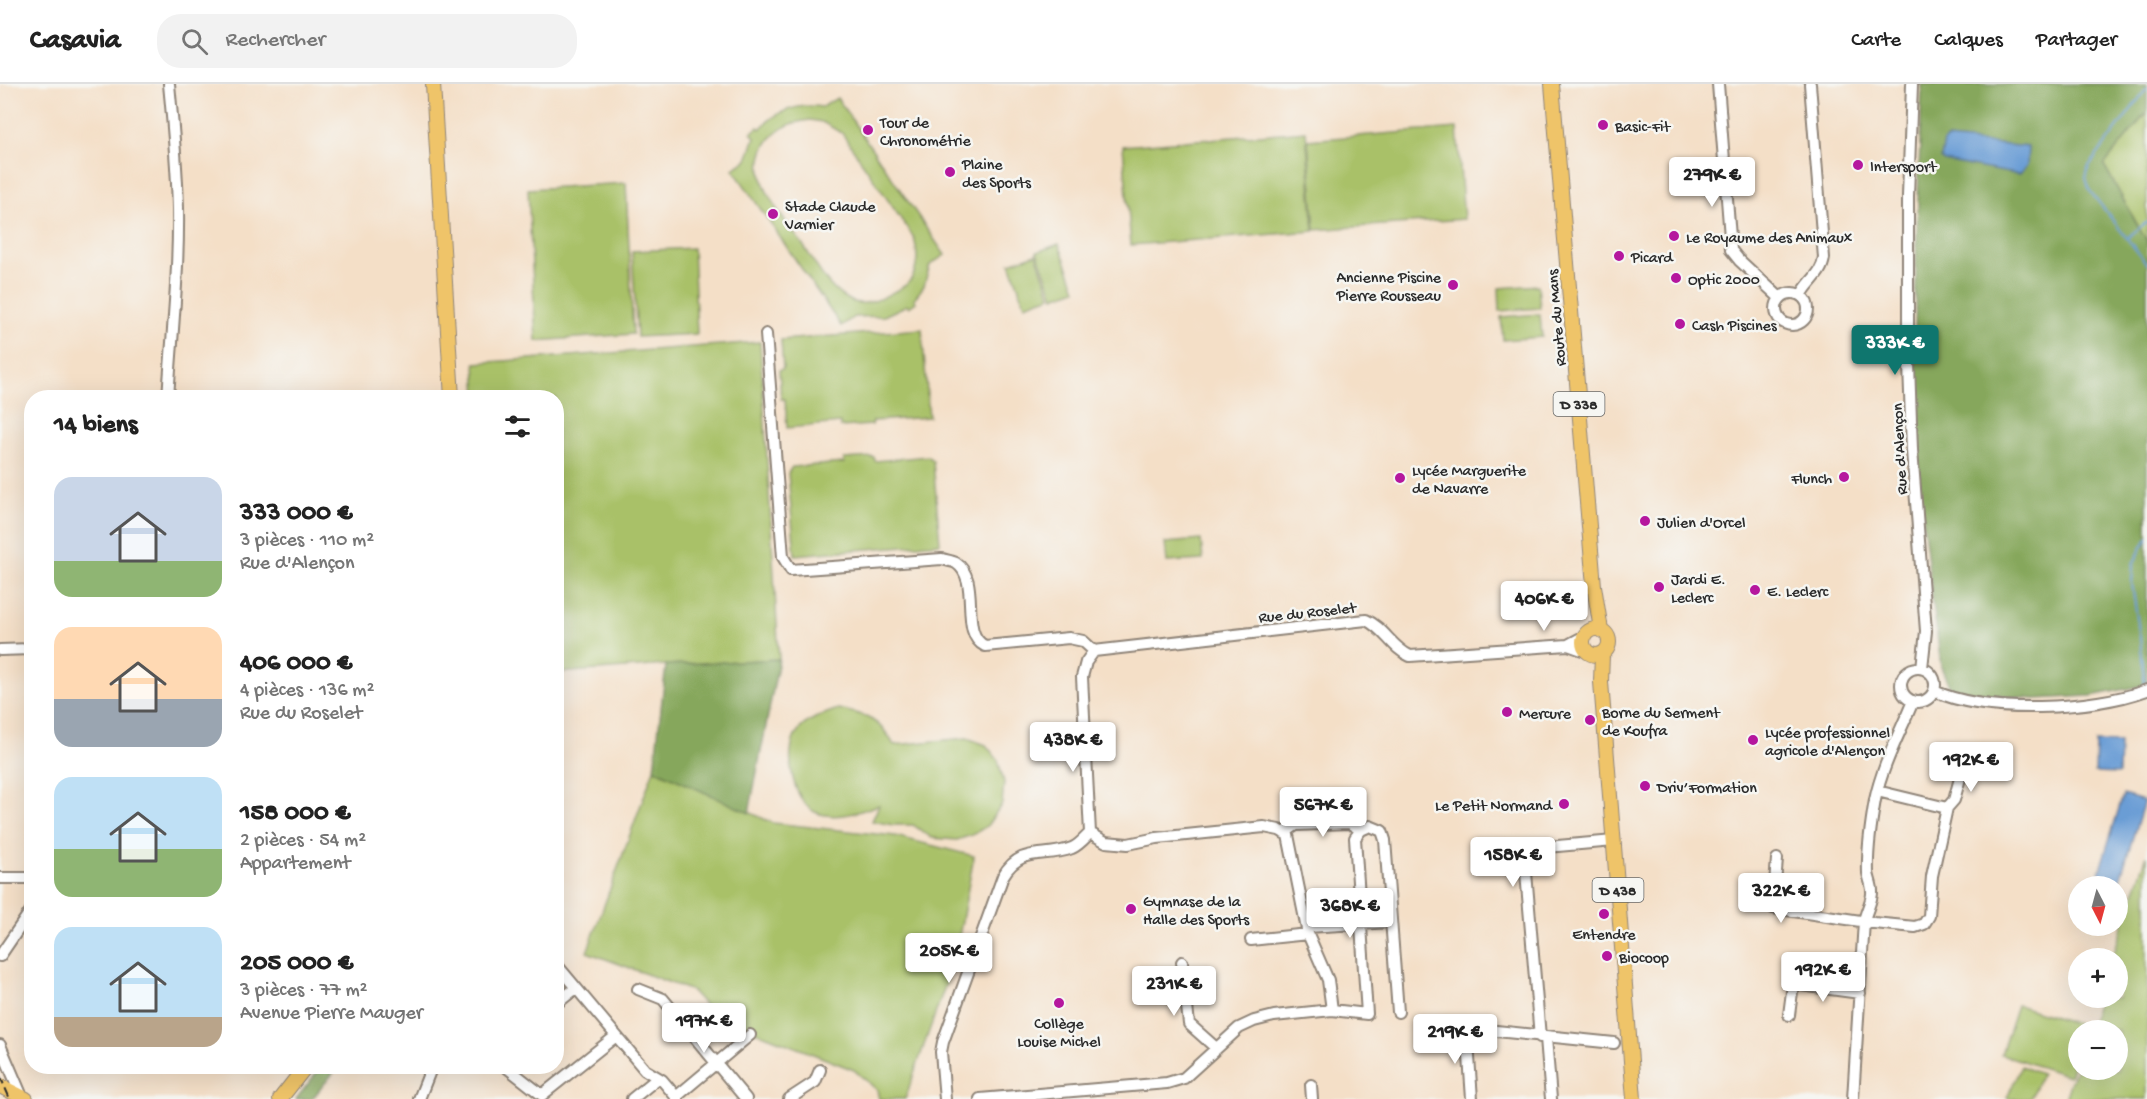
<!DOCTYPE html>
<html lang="fr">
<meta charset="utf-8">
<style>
body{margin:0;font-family:"Gochi Hand",sans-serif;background:#f2f2f2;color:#222;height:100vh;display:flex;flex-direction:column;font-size:22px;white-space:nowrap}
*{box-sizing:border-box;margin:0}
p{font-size:20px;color:#767676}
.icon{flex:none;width:33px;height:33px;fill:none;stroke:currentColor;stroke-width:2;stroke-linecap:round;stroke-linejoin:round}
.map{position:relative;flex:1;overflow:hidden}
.sheet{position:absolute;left:24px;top:306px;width:540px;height:684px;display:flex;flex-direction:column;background:#fff;border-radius:24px;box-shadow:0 6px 24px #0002}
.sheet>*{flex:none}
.needle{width:39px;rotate:174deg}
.buttons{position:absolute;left:2068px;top:792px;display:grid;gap:12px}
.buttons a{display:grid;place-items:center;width:60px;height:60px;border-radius:50%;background:#fff;box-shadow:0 6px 24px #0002;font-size:30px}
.price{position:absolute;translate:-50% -51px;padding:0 14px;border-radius:6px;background:#fff;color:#222;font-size:20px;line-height:39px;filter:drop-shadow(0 2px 3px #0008)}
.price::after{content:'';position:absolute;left:50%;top:36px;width:18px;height:14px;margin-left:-9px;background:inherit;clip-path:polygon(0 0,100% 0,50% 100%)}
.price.selected{background:#0f766e;color:#fff}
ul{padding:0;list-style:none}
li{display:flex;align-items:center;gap:18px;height:150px;padding:0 30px}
li span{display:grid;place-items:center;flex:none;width:168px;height:120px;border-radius:18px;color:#555}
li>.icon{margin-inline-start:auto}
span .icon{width:72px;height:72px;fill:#fffc;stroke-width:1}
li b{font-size:26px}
h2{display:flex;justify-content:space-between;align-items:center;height:72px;padding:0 30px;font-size:26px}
header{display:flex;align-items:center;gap:36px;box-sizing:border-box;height:84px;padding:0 30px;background:#fff;border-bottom:2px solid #e0e0e0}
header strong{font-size:28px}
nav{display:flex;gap:33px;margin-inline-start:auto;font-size:21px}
.search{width:420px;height:54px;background:#f2f2f2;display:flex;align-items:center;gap:15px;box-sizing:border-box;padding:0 21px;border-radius:24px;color:#767676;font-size:22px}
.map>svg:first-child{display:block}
.green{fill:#a9c167;stroke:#6a7649;stroke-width:1.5;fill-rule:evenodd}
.forest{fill:#86a75c;stroke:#586944;stroke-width:1.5}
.water{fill:#6a9dd5;stroke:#4a6480;stroke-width:1.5}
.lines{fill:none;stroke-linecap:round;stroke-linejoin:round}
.stream{stroke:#6a9dd5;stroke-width:2}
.minor-casing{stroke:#908579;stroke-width:14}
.major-casing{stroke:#908579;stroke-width:16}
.minor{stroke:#fff;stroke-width:10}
.major{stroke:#efc469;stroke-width:14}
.rail{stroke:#2b2b2b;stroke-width:2;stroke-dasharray:9 4.5;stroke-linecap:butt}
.poi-dot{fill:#b5179e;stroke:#f6f6f2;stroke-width:2}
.labels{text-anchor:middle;stroke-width:5;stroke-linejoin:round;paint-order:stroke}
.shield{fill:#f6f6f2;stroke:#686867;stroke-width:1.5}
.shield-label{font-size:15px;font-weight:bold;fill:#2b2b2b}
.poi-label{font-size:16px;fill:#2b2b2b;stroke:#f6f6f2;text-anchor:start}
.street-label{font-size:16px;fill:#2b2b2b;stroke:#f6f6f2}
</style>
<header>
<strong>Casavia</strong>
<div class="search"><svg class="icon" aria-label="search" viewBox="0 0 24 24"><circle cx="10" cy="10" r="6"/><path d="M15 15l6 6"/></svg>Rechercher</div>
<nav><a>Carte</a><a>Calques</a><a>Partager</a></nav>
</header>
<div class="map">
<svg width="2147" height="1015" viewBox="0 0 2147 1015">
<rect width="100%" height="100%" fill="#f6f6f2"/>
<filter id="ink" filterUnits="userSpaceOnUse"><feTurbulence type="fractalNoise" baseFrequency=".0167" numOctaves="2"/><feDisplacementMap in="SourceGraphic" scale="12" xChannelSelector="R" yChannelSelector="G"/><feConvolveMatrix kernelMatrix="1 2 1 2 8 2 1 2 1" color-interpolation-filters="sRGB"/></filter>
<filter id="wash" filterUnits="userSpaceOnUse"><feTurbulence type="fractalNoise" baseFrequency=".008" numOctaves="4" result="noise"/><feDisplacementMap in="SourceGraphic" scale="24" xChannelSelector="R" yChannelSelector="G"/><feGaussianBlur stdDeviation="1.35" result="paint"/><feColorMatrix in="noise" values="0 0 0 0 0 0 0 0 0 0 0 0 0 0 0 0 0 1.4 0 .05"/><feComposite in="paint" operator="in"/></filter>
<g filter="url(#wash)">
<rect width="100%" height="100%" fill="#f4dfc7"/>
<!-- green -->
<path class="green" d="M837 14 945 171 930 181 924 202 914 215 916 218 909 223 907 221 884 232 854 233 841 242 733 85 747 76 755 53 751 49 758 43 760 45C776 27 798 19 822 23ZM810 36 822 38 842 49 914 154C919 171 919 195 901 204 887 211 870 223 854 218 830 211 816 180 803 161 783 132 742 91 770 55 781 42 794 38 810 36Z
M2147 28V158L2104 81Z
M1457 44 1464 135 1315 146 1308 56Z
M1306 47 1314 147 1131 161 1123 62Z
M626 99 633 250 536 257 528 105Z
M1059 160 1076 205 1054 213 1037 168Z
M693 164 697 250 637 253 632 167Z
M1036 170 1051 212 1025 221 1010 179Z
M1538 201 1540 224 1500 227 1499 204Z
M1540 230 1542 253 1503 256 1501 233Z
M922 245 929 333 873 337 872 341 840 343V339L787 344 785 315H781L779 286 783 285 781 256Z
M760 258 779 575 666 581 557 589 556 314 477 313 475 279Z
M928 372 933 377 940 459 795 471 788 389 792 383 844 379V375L874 373 875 377Z
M1201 456 1203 476 1167 478 1165 459Z
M838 625C865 630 881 636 894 661L967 654 986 661 998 676 1004 698 1002 720 987 742 972 751 957 756 932 754 913 741H893L872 737 879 721C859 728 841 735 820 730 793 723 782 668 798 647 807 635 825 630 838 625Z
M654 685 773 739 895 752 974 772 955 874 905 1015H879L877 1006 854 986 744 943 732 951 692 907 587 868Z
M2147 771V1015H2065L2079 973V986H2118V946H2088L2099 914H2118V874H2112Z
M2017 921 2084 942 2083 946H2079V959L2069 992 2001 970Z
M2021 982 2041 990 2030 1015H2010L2007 1014Z"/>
<!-- forest -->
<path class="forest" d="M1922 0H2147V28L2104 81 2147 158V601L2091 612 2035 615 1952 608 1941 583C1932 509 1921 435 1917 360 1912 240 1918 120 1922 0Z
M779 575 749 729 654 685 666 581Z
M322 982 338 983 312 1015H296Z"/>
<!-- water -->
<path class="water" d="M1947 55 2028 63 2027 81 2020 90H2015L1944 77 1941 75 1944 57Z
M2096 658 2120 659 2119 690 2095 689Z
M2123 711 2144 717 2118 802H2095Z"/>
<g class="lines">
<!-- stream -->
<path class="stream" d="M2147 4 2089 82 2086 94 2090 107 2147 180
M2128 153 2147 138
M2145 602 2140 554 2132 500 2133 480 2147 454"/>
</g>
</g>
<g filter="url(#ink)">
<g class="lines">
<defs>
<path id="minor" d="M1718 0 1731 166 1739 176 1780 214
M1912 0 1908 112V252L1912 366 1926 547 1922 584
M1776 225a16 16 0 1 1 32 0a16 16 0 1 1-32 0Z
M1801 212C1807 198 1822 191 1824 174L1810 0
M766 250 783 473 791 486 942 475C945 476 952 477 956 479 982 496 958 549 985 562L1069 554 1083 557 1094 567
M168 314C172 251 179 187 178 124 177 83 173 41 169 0
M1568 561 1585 567
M0 566 32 565
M1901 601a17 17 0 1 1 34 0a17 17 0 1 1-34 0Z
M1934 607C1988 631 2092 626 2147 606
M1947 724 1954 716 1965 676 1975 671
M1090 749 1082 593 1086 578 1094 567 1366 536C1384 544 1392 564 1410 572L1568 561 1583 553
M1090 749 1106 758 1128 760 1157 754 1264 743 1279 746 1288 751 1308 850 1328 896 1332 926
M1284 749 1296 741 1349 739 1361 746
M1777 775 1773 824 1874 839 1915 843 1924 840 1929 832 1932 792 1947 724 1877 707
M0 794H32
M1307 843 1391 838
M1251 856 1308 850
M0 872 32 825
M1182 878 1189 940 1216 964
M556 880 645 986 662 996 678 1015
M638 905 663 915 746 1015
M556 920 576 904
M1789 931 1793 900 1860 909
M1540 953 1524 765 1614 757
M1546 954 1551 1015
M0 961 23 1015
M505 982 542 1011 616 952
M1311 1001 1312 1015
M676 1013 750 951
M419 1015 432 982
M632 1015 658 994
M789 1015 815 998 820 986
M945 1015 941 968 943 958 1003 792C1021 761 1044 775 1072 764 1078 762 1085 754 1090 749
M980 1015 1167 999 1184 994 1239 944 1254 937 1274 932 1332 926 1367 930 1355 754 1361 746 1370 742 1382 747 1385 756 1398 928
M1472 1015 1467 944 1614 959
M1853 1015 1864 837C1866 827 1873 815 1872 807 1872 801 1869 795 1868 789 1867 765 1871 739 1875 716 1882 682 1900 649 1913 617"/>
<path id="major" d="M433 0 452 314
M1552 0 1594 502 1601 546
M1583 558a13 13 0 1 1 26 0a13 13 0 1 1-26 0Z
M1602 570 1601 598 1634 1015
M0 1002 26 1015
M280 1015 306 982"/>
</defs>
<!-- minor casing -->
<use href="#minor" class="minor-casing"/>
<!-- major casing -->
<use href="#major" class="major-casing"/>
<!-- minor -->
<use href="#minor" class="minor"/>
<!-- major -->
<use href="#major" class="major"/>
<!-- rail -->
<path class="rail" d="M0 992 10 1015"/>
</g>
</g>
<!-- markers -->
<g class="poi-dot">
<circle cx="1603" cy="41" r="6"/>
<circle cx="868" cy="46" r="6"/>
<circle cx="1858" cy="81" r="6"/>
<circle cx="950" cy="88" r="6"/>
<circle cx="773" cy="130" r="6"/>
<circle cx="1674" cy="152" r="6"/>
<circle cx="1619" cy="172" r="6"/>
<circle cx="1676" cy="194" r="6"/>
<circle cx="1453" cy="201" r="6"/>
<circle cx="1680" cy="240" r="6"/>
<circle cx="1844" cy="393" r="6"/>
<circle cx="1400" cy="394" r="6"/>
<circle cx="1645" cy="437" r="6"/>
<circle cx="1659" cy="503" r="6"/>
<circle cx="1755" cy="506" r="6"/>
<circle cx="1507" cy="628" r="6"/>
<circle cx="1590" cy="636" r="6"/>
<circle cx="1753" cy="656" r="6"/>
<circle cx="1645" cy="702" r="6"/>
<circle cx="1564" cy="720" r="6"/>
<circle cx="1131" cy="825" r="6"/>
<circle cx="1604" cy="830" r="6"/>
<circle cx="1607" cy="872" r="6"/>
<circle cx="1059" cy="919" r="6"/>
</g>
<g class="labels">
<!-- shield labels -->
<g class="shield">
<rect x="1553.5" y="308" width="51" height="24" rx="4.5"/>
<rect x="1592.5" y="794" width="51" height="24" rx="4.5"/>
</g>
<g class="shield-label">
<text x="1579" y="325">D 338</text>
<text x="1618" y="811">D 438</text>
</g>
<!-- poi labels -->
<g class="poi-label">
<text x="880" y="43">Tour de<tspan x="880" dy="18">Chronométrie</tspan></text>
<text x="1615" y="47">Basic-Fit</text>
<text x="962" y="85">Plaine<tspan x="962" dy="18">des Sports</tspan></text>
<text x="1870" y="87">Intersport</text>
<text x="785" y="127">Stade Claude<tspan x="785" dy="18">Varnier</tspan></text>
<text x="1686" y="158">Le Royaume des Animaux</text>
<text x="1631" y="178">Picard</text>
<text x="1441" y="198" text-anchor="end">Ancienne Piscine<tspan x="1441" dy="18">Pierre Rousseau</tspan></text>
<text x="1688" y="200">Optic 2000</text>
<text x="1692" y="246">Cash Piscines</text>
<text x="1412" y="391">Lycée Marguerite<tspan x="1412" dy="18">de Navarre</tspan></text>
<text x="1832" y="399" text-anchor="end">Flunch</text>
<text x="1657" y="443">Julien d'Orcel</text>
<text x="1671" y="500">Jardi E.<tspan x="1671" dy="18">Leclerc</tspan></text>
<text x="1767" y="512">E. Leclerc</text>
<text x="1602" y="633">Borne du Serment<tspan x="1602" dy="18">de Koufra</tspan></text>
<text x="1519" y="634">Mercure</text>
<text x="1765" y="653">Lycée professionnel<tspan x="1765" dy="18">agricole d'Alençon</tspan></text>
<text x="1657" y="708">Driv’Formation</text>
<text x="1552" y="726" text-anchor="end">Le Petit Normand</text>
<text x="1143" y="822">Gymnase de la<tspan x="1143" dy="18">Halle des Sports</tspan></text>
<text x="1604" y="855" text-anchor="middle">Entendre</text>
<text x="1619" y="878">Biocoop</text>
<text x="1059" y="944" text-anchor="middle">Collège<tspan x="1059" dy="18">Louise Michel</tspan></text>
</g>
<!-- street labels -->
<g class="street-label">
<text transform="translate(1555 234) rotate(-95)" y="6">Route du Mans</text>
<text transform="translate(1898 365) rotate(-93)" y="6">Rue d'Alençon</text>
<text transform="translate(1307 527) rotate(-6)" y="6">Rue du Roselet</text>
</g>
</g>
</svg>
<div class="buttons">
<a><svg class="needle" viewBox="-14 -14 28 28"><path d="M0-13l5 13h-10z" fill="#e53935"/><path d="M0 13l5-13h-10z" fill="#767676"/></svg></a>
<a>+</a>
<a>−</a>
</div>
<b class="price" style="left:1712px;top:124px">279K €</b>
<b class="price selected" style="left:1895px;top:292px">333K €</b>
<b class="price" style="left:1544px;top:548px">406K €</b>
<b class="price" style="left:1073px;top:689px">438K €</b>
<b class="price" style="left:1971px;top:709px">192K €</b>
<b class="price" style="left:1323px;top:754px">567K €</b>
<b class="price" style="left:1513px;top:804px">158K €</b>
<b class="price" style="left:1781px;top:840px">322K €</b>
<b class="price" style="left:1350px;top:855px">368K €</b>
<b class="price" style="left:949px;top:900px">205K €</b>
<b class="price" style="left:1823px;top:919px">192K €</b>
<b class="price" style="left:1174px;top:933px">231K €</b>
<b class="price" style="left:704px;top:970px">197K €</b>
<b class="price" style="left:1455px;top:981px">219K €</b>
<section class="sheet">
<h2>14 biens<svg class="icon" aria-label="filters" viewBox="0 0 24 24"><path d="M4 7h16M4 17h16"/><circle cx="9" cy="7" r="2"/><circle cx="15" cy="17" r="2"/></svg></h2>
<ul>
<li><span style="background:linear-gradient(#c9d6e8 70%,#8fb573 0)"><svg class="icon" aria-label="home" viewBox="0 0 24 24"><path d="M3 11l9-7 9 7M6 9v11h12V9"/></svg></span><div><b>333 000 €</b><p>3 pièces · 110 m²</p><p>Rue d'Alençon</p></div></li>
<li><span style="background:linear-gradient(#ffd9b3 60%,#9aa5b1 0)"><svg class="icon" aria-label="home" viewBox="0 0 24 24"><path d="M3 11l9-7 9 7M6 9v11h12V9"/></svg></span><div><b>406 000 €</b><p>4 pièces · 136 m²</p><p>Rue du Roselet</p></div></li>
<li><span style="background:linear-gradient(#bfe0f5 60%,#8fb573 0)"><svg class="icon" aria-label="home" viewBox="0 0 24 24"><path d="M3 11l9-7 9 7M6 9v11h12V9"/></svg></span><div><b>158 000 €</b><p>2 pièces · 54 m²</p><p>Appartement</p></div></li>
<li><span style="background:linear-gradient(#bfe0f5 75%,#b9a48a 0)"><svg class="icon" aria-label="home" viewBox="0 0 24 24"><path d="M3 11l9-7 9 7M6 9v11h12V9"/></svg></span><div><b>205 000 €</b><p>3 pièces · 77 m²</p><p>Avenue Pierre Mauger</p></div></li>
</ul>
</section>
</div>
